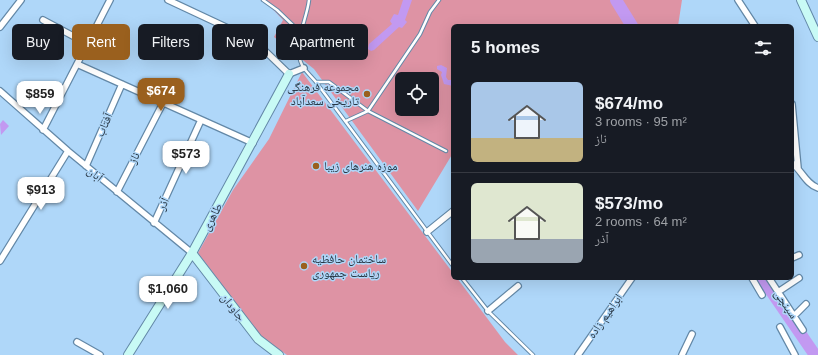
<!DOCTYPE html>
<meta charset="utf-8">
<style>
body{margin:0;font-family:Helvetica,"Noto Naskh Arabic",sans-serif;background:#20242c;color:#f1f3f6;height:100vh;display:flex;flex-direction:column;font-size:15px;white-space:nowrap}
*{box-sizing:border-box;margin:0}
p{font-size:13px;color:#9ea1a6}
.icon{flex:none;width:22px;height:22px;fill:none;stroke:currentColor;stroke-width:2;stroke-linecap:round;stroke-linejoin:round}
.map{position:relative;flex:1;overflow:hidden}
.side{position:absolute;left:451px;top:24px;width:343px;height:256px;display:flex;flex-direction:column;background:#171b24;border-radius:6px;box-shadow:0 4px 16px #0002}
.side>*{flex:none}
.banner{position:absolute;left:12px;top:24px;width:379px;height:36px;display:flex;gap:8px}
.fabs{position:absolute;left:395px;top:72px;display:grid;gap:8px}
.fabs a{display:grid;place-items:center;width:44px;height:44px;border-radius:6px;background:#171b24;box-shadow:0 4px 16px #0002;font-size:20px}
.price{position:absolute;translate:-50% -34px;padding:0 9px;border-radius:8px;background:#fff;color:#222;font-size:13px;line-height:26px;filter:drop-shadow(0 1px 2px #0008)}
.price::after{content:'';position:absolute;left:50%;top:24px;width:12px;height:9px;margin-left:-6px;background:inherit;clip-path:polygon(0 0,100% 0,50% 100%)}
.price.on{background:#9a601e;color:#fff}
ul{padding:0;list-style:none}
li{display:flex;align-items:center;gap:12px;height:100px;padding:0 20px}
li+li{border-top:1px solid #363941}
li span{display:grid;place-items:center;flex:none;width:112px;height:80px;border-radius:6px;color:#555}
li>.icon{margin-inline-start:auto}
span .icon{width:48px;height:48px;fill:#fffc;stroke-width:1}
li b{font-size:17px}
h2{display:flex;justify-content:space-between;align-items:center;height:48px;padding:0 20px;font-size:17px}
.tag{padding:0 14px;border-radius:6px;background:#171b24;box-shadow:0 4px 16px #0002;font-size:14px;line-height:36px}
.tag.on{background:#9a601e;color:#fff}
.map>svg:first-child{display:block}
.green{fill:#de93a4;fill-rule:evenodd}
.water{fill:#c299f1}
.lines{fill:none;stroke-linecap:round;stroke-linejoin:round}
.river{stroke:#c299f1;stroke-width:12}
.lane-casing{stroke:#6388a7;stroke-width:4.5}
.street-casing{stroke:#6388a7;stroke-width:8}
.secondary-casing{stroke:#6388a7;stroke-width:10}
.lane{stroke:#fff;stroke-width:2.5}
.street{stroke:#fff;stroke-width:5.5}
.secondary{stroke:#c8faf5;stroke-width:8}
.poi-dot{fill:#9a601e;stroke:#afd7f9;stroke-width:1.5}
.labels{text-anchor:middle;stroke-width:3;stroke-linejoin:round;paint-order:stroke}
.poi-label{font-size:12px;fill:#283745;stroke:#afd7f9;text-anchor:start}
.street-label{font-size:12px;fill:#283745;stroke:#afd7f9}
</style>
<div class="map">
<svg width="818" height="355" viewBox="0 0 818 355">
<rect width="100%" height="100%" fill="#afd7f9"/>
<!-- green -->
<path class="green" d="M264 0H682L678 26H453V153L418 211 314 69 274 37 283 20ZM402 79H432V109H402Z
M302 72 453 273V278H457L505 342 518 355H287L262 337 250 324 236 303 198 253 233 190 269 139Z"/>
<!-- water -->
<path class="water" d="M403 0H412L405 20 407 22 402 28 399 27 374 50 371 51 368 49 369 44 392 24 390 21 394 14 398 15Z
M441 65 447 68 446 77 448 80H453V86L444 84 441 75 442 72 437 69V66Z
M3 120 9 126 1 135 0 124Z"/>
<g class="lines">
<!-- river -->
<path class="river" d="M616 0 632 26
M762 278 815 355"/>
<defs>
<path id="lane" d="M263 0 277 10 300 32
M309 0C307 20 292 44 302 65 305 71 311 76 316 82H329L368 111 446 151
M316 82 453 266
M346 121 368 111 420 34 430 12 439 0
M462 278 488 311 533 355"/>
<path id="street" d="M168 0 230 29 258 44 289 74 304 68
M738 0 755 26
M43 20 88 44
M0 27 21 0
M77 64 253 143
M0 91 68 151 192 253
M792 104 798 168
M43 130 110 0
M792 163C802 171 806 184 818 188
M86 166 122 84
M117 192 163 103
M154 223 201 120
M427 232 453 211
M792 258 799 255
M0 261 68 151
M752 278 762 295
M769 278 803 330
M778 292 799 278
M488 311 518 286
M794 316 806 304
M780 327 795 355
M77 342 100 355
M578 355 632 278
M682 355 692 334"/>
<path id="secondary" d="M801 0 818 37
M192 253 258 339 279 355
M128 355 192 253 289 74"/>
</defs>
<!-- lane casing -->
<use href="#lane" class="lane-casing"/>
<!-- street casing -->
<use href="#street" class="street-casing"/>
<!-- secondary casing -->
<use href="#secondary" class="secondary-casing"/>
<!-- lane -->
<use href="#lane" class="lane"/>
<!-- street -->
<use href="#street" class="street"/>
<!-- secondary -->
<use href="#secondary" class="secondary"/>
</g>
<!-- markers -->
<g class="poi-dot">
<circle cx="367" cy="94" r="4"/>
<circle cx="316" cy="166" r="4"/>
<circle cx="304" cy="266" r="4"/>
</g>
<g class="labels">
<!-- poi labels -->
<g class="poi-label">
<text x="359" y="91" text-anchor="end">مجموعه فرهنگی<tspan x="359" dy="14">تاریخی سعدآباد</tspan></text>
<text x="324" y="170">موزه هنرهای زیبا</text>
<text x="312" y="263">ساختمان حافظیه<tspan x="312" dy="14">ریاست جمهوری</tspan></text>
</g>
<!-- street labels -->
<g class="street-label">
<text transform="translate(104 125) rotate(-66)" y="4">آفتاب</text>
<text transform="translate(134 158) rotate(-63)" y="4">ناز</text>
<text transform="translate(95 174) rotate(39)" y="4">آبان</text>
<text transform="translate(163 204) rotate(-65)" y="4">آذر</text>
<text transform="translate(212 217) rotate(-61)" y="4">طاهری</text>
<text transform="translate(786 304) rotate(56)" y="4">سپنچی</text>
<text transform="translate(233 307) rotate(52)" y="4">جاودان</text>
<text transform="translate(605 316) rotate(-55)" y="4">ابراهیم زاده</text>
</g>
</g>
</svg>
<div class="fabs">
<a><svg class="icon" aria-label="locate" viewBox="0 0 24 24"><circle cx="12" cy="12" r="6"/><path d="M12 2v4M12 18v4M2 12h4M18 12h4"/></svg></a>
</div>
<b class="price on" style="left:161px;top:112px">$674</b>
<b class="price" style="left:40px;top:115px">$859</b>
<b class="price" style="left:186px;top:175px">$573</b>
<b class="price" style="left:41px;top:211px">$913</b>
<b class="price" style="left:168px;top:310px">$1,060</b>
<div class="banner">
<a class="tag">Buy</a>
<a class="tag on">Rent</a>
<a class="tag">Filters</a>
<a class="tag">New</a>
<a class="tag">Apartment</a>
</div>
<section class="side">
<h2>5 homes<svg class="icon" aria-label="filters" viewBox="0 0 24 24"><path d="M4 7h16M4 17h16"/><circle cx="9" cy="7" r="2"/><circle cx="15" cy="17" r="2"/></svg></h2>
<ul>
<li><span style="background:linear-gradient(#a9c7e8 70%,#c2b280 0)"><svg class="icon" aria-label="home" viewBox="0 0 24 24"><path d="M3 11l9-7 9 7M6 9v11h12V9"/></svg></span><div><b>$674/mo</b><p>3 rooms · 95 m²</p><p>ناز</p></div></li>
<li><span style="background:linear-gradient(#dfe7d0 70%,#9aa5b1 0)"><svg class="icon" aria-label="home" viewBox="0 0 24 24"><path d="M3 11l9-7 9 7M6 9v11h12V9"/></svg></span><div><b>$573/mo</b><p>2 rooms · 64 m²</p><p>آذر</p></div></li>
</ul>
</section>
</div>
